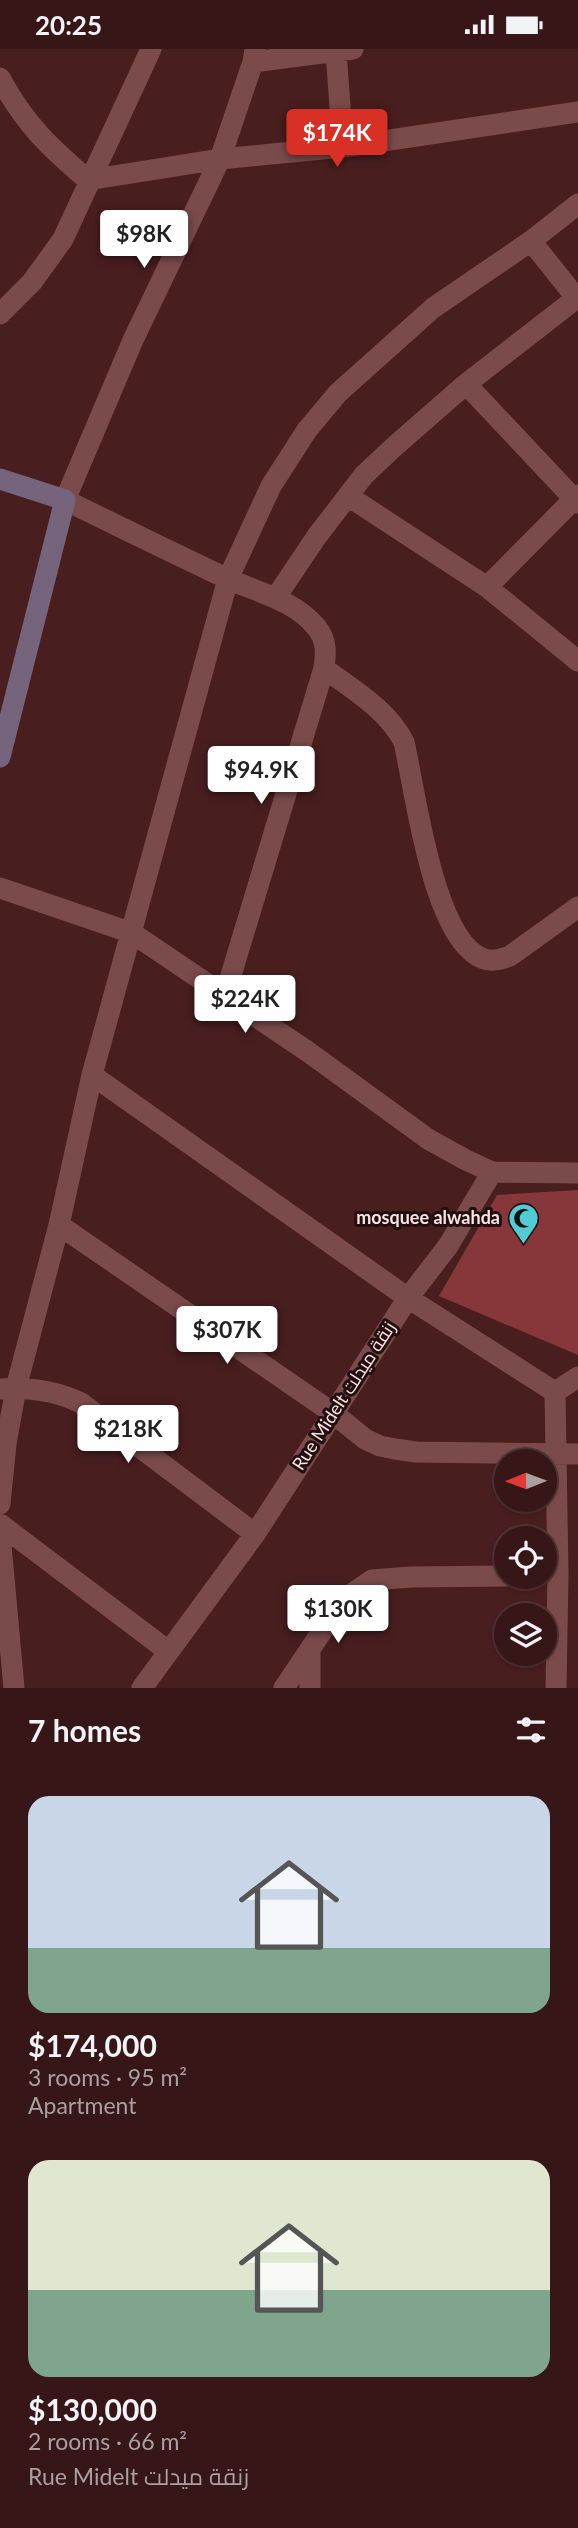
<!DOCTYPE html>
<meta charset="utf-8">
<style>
body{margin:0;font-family:Lato,Cairo,sans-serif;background:#422324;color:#f1f3f6;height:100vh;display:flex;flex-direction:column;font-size:26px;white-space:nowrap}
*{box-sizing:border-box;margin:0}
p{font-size:23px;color:#aa9fa1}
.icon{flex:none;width:38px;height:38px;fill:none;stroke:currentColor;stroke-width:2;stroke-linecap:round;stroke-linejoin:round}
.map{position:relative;height:1639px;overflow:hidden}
.panel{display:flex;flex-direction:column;background:#371617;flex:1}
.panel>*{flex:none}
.needle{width:46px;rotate:269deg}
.controls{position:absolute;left:494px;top:1400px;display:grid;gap:14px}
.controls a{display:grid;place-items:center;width:63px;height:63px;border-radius:50%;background:#371617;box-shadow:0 2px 5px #0004,0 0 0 2px #513536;font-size:35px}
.price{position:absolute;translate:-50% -60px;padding:0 16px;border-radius:7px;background:#fff;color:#222;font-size:23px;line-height:46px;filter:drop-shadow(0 2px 4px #0008)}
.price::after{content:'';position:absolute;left:50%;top:42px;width:21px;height:16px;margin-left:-10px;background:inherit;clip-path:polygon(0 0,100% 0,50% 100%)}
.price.on{background:#d93025;color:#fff}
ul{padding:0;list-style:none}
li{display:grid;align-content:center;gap:14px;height:371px;padding:0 28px}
li span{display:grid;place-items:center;height:217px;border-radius:21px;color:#555}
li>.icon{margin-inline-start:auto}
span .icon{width:126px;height:126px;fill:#fffc;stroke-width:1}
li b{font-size:30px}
h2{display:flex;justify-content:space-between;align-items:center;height:84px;padding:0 28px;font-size:30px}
.status{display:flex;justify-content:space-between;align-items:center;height:49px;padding:0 35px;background:#371617;direction:ltr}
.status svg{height:19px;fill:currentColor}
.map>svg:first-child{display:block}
.building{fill:#87373a}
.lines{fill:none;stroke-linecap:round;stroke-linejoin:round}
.street{stroke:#7b4b4b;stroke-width:21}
.secondary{stroke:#76647d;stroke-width:21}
.labels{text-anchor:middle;stroke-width:6;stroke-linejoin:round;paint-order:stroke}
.poi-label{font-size:18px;font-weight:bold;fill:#fce4e3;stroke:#220f0f;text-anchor:end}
.street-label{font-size:18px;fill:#fce4e3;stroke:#220f0f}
</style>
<div class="status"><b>20:25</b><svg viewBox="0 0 49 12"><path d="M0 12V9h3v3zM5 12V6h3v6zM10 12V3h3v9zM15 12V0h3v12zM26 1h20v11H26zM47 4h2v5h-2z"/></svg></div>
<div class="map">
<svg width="578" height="1639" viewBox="0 0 578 1639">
<rect width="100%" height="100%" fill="#491e1f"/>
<!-- building -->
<path class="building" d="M578 1141V1306L439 1247 497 1146Z"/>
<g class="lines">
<!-- street -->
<path class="street" d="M336 3 343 98
M253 13 353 0
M0 29C25 75 49 98 88 131L220 110 343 98 578 63
M531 192 578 251
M0 265 32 233 63 190 151 0
M466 335 578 454
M348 447 487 538 578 612
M487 538 578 446
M276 548 317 487 364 426 395 397 466 335 578 248
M324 619C353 641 387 660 404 693 415 740 433 893 484 910 493 913 502 910 510 907L578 858
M0 839 132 884 307 1002 428 1090 466 1111 492 1123 578 1124
M225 946 324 619C326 603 327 592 317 579 294 550 255 543 224 528 171 503 118 477 65 451L133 291 220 110 253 13 255 0
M92 1026 408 1249 555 1343
M59 1176 333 1364 365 1390 380 1397 395 1400 416 1403 578 1405
M0 1340C29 1338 55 1341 81 1354L255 1485
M555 1343 558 1526 556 1639
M555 1343 578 1328
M0 1455 6 1395 16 1339 59 1176 92 1026 228 530 271 437 307 381 338 344 433 259 531 192 578 155
M0 1475 168 1602
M0 1485 14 1639
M310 1602V1639
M142 1639 255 1485 408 1249 448 1197 492 1123
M284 1639 335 1563 353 1544 372 1531 411 1528 506 1527"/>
<!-- secondary -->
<path class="secondary" d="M0 430 65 451 0 708"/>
</g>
<!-- icons -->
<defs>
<symbol id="mosque-pin" viewBox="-11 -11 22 30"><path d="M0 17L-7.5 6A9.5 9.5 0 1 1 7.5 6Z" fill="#51ccd3" stroke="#220f0f"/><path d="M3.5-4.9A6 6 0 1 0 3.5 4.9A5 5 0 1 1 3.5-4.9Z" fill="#111"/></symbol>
</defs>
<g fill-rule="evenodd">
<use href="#mosque-pin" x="506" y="1152" width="35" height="47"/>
</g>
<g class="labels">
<!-- poi labels -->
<g class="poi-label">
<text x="500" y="1175">mosquee alwahda</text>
</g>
<!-- street labels -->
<g class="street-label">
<text transform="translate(344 1347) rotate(-57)" y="6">Rue Midelt زنقة ميدلت</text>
</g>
</g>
</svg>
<div class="controls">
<a><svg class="needle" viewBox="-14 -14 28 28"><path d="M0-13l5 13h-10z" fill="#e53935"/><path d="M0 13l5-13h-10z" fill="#aa9fa1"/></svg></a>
<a><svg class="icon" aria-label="locate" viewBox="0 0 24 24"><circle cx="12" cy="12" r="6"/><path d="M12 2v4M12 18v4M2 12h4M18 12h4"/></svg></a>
<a><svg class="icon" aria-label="layers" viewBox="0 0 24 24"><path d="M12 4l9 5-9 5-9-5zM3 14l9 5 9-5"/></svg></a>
</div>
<b class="price on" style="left:337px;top:120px">$174K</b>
<b class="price" style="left:144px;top:221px">$98K</b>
<b class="price" style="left:261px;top:757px">$94.9K</b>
<b class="price" style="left:245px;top:986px">$224K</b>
<b class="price" style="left:227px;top:1317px">$307K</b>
<b class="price" style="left:128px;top:1416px">$218K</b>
<b class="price" style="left:338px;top:1596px">$130K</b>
</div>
<section class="panel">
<h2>7 homes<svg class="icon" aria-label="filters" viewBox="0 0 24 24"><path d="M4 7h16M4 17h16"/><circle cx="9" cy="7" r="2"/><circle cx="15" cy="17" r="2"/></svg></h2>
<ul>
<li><span style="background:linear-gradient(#c9d6e8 70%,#7fa58c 0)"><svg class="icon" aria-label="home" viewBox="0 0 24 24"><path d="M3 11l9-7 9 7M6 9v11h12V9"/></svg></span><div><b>$174,000</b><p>3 rooms · 95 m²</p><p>Apartment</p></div></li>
<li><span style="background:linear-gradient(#dfe7d0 60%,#7fa58c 0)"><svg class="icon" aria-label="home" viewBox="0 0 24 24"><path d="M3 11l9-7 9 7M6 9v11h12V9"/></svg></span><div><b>$130,000</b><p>2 rooms · 66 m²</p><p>Rue Midelt زنقة ميدلت</p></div></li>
</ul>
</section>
